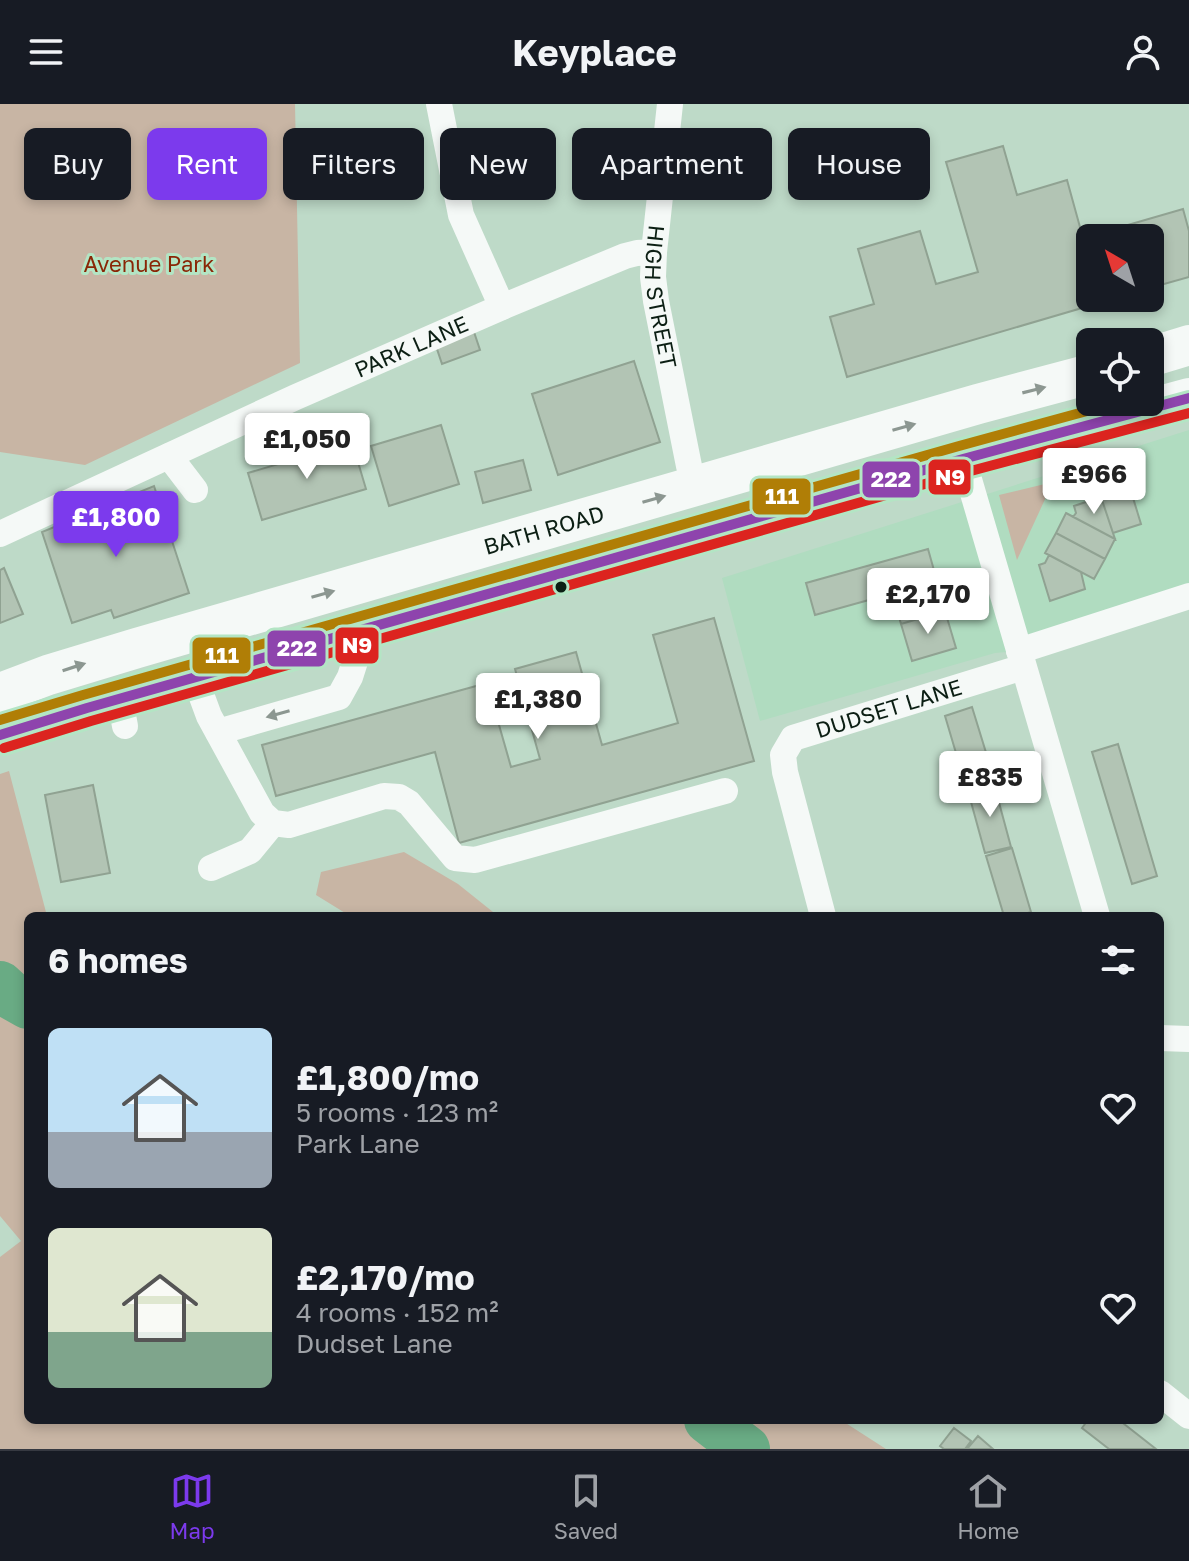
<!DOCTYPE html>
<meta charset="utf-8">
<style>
body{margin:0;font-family:"Golos Text",sans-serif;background:#20242c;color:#f1f3f6;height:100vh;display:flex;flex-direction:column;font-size:30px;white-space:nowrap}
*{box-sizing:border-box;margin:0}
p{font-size:26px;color:#9ea1a6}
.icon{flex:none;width:44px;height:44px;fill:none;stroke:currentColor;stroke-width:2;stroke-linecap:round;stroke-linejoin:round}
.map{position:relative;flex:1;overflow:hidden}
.details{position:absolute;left:24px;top:808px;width:1140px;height:512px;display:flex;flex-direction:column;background:#171b24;border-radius:12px;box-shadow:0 4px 12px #0003}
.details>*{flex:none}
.top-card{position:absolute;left:24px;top:24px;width:1142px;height:72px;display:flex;gap:16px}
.needle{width:52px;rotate:321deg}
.fabs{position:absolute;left:1076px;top:120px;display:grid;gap:16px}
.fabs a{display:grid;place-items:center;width:88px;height:88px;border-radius:12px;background:#171b24;box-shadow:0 4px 12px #0003;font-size:40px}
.price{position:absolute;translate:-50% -68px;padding:0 18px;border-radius:8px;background:#fff;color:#222;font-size:26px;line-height:52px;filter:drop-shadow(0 2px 4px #0008)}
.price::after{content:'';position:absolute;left:50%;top:48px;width:24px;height:18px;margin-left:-12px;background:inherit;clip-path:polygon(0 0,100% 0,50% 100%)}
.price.selected{background:#7c3aed;color:#fff}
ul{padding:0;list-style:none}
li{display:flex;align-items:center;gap:24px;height:200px;padding:0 24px}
li span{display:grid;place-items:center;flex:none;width:224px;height:160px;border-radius:12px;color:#555}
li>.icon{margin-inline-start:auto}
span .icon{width:96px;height:96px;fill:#fffc;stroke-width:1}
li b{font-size:34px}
h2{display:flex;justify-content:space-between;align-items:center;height:96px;padding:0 24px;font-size:34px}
.chip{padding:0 28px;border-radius:12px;background:#171b24;box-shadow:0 4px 12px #0003;font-size:28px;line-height:72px}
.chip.selected{background:#7c3aed;color:#fff}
header{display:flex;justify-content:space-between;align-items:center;height:104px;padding:0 24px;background:#171b24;font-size:36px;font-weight:700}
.dock{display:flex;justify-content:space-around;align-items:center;height:112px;border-top:2px solid #363941;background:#171b24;font-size:22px;color:#9ea1a6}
.dock a{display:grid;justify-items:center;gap:4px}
.dock .selected{color:#7c3aed}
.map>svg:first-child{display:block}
.built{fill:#b0dcc0}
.green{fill:#c8b5a4}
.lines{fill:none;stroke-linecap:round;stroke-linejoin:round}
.river{stroke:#69ab84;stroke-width:48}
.building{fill:#b2c4b4;stroke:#90a292;stroke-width:2}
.minor{stroke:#f5f9f7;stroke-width:26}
.highway{stroke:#f5f9f7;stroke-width:40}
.bus-1-casing{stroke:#b3e5c4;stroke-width:16}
.bus-2-casing{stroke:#b3e5c4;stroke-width:16}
.bus-3-casing{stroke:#b3e5c4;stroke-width:16}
.bus-1{stroke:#8e44ad;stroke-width:10}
.bus-2{stroke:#dc241f;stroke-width:10}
.bus-3{stroke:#b07e06;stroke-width:10}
.oneway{fill:#8c9791}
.bus-dot{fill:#0c1f14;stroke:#b3e5c4;stroke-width:3}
.labels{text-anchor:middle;stroke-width:6;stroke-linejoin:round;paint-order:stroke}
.park-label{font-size:22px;fill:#892606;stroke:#b3e5c4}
.street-label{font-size:22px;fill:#0c1f14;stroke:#b3e5c4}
.line-badge{stroke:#b3e5c4;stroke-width:3}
.badge-label{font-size:22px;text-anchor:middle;font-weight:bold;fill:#fff}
</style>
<header><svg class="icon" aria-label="menu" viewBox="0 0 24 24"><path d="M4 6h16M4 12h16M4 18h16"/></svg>Keyplace<svg class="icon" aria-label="person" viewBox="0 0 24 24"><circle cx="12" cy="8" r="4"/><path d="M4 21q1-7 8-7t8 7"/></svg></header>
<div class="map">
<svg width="1189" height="1345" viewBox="0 0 1189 1345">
<rect width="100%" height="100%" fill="#bedac8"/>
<!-- built -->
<path class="built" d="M1189 326V492L1019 547 995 549 760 617 722 474Z"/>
<!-- green -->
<path class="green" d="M0 0H295L300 259 85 361 0 348Z
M1053 378 1017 456 999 391Z
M9 667 47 812H28V1316H841L886 1345H0V1153L21 1137 0 1112V670Z
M404 748 458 780 498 812H350L316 791 321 768Z"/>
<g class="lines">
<!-- river -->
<path class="river" d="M0 881 12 892 28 901
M708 1316 746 1345"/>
</g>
<!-- building -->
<path class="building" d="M1003 42 1017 91 1067 76 1083 134 1183 105 1189 127V173L1150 184V134H1090V194H1116L847 273 830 213 874 200 858 145 920 127 936 180 978 168 946 58Z
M474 228 480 246 442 260 436 242Z
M634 257 660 338 558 371 532 290Z
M441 321 459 380 389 402 371 342Z
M352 338 366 385 262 416 248 369Z
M523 356 531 386 483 399 475 368Z
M154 382 189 489 114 514 111 506 72 519 42 428Z
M1130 384 1141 420 1113 429 1101 393Z
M1101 393 1115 435 1073 413 1076 409 1074 402Z
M1066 409 1115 435 1105 455 1056 429Z
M1056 429 1105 455 1094 475 1045 449Z
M928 445 937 477 815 511 806 479Z
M1049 451 1081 468 1085 485 1050 497 1039 461 1045 459Z
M4 464 23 510 0 519V466Z
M937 477 945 507 901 520 892 489Z
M945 507 956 544 912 557 901 520Z
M714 514 754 657 459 739 435 648 276 692 262 641 487 579 511 663 540 655 515 565 576 548 602 641 678 619 653 531Z
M972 603 992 668 964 676 945 612Z
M1118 640 1157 772 1132 780 1092 648Z
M994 680 1011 743 985 749 968 687Z
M93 681 110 769 61 778 45 691Z
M1012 744 1031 808 1018 812H1004L986 752Z
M1088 1316H1119L1156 1345H1109L1082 1324Z
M954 1324 971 1337 965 1345H944L940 1342Z
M978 1332 993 1345H967Z"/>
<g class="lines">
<!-- minor -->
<g class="minor">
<path d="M439 0 461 111 502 203"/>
<path id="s1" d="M670 0 654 148 653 173 656 197 689 362 695 383"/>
<path d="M169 352 195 386"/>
<path d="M963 355 1097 812"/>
<path id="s2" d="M0 430 296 293 502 203 625 152 637 149 654 148"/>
<path d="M1019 547 1189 492"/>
<path d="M195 574 209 612 262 709 273 719 289 721 384 692 399 693 409 699 455 754 475 756 725 687"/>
<path d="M120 595 125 622"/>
<path d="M218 628 339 593 350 573 365 526"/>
<path d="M211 764 250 747 273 719"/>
<path id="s3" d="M823 812 785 668 783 651 793 634 1023 563"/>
<path d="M1160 934 1189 935"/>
<path d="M1160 1289 1189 1312"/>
</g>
<!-- highway -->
<g class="highway">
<path d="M1150 253 1189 241"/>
<path id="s4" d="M0 589 48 571 137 544 978 300 1090 270"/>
<path d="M0 631 87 604 963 355 1189 294"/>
</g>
<defs>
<path id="bus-1" d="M0 631 87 604 963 355 1189 294"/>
<path id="bus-2" d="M4 644 91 617 967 368 1189 309"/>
<path id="bus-3" d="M0 616 83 591 959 342 1120 298"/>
</defs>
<!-- bus-1 casing -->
<use href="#bus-1" class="bus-1-casing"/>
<!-- bus-2 casing -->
<use href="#bus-2" class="bus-2-casing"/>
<!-- bus-3 casing -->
<use href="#bus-3" class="bus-3-casing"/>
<!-- bus-1 -->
<use href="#bus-1" class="bus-1"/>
<!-- bus-2 -->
<use href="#bus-2" class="bus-2"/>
<!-- bus-3 -->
<use href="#bus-3" class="bus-3"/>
</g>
<!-- one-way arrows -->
<defs><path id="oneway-solid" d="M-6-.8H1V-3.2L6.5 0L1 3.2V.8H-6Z" transform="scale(2)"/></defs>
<g class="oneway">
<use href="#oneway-solid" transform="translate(1034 286) rotate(-14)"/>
<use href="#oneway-solid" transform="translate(904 323) rotate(-16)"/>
<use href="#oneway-solid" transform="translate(654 395) rotate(-16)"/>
<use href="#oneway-solid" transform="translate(323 490) rotate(-16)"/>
<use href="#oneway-solid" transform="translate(74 563) rotate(-18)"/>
<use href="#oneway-solid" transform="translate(278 610) rotate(164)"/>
</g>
<!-- markers -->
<circle class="bus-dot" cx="561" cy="483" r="7"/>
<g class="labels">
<!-- park labels -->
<g class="park-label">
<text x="149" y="168">Avenue Park</text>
</g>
<!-- street labels -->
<g class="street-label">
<text dy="8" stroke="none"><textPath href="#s1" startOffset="194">HIGH STREET</textPath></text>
<text dy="8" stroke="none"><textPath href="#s2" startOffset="452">PARK LANE</textPath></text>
<text dy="8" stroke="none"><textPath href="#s4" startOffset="568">BATH ROAD</textPath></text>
<text dy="8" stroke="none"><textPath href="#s3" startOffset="286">DUDSET LANE</textPath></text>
</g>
</g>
<g class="line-badge">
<rect x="927" y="354" width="45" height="38" rx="8" fill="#dc241f"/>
<rect x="861" y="356" width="60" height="39" rx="8" fill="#8e44ad"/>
<rect x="751" y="373" width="61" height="39" rx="8" fill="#b07e06"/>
<rect x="334" y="522" width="46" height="39" rx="8" fill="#dc241f"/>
<rect x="266" y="525" width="61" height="39" rx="8" fill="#8e44ad"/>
<rect x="191" y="532" width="61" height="39" rx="8" fill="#b07e06"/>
</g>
<g class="badge-label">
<text x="950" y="381">N9</text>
<text x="891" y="383">222</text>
<text x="782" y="400">111</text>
<text x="357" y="549">N9</text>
<text x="297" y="552">222</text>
<text x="222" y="559">111</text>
</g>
</svg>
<div class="fabs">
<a><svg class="needle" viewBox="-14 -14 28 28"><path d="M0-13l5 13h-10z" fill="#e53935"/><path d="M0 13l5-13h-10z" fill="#9ea1a6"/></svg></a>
<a><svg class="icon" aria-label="locate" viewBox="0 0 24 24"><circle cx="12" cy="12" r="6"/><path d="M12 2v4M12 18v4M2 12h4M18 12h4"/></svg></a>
</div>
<b class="price" style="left:307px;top:377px">£1,050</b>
<b class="price" style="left:1094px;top:412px">£966</b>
<b class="price selected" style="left:116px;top:455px">£1,800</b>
<b class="price" style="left:928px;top:532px">£2,170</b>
<b class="price" style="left:538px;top:637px">£1,380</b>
<b class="price" style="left:990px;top:715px">£835</b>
<div class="top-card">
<a class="chip">Buy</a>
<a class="chip selected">Rent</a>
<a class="chip">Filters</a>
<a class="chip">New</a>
<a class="chip">Apartment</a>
<a class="chip">House</a>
</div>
<section class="details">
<h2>6 homes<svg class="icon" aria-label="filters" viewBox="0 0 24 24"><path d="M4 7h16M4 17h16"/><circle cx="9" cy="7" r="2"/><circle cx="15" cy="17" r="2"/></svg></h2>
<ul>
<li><span style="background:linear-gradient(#bfe0f5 65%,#9aa5b1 0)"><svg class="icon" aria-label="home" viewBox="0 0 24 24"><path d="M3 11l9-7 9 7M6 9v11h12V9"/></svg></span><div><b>£1,800/mo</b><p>5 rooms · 123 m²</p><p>Park Lane</p></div><svg class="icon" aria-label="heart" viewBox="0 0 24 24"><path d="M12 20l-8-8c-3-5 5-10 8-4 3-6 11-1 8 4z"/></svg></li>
<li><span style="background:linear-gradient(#dfe7d0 65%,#7fa58c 0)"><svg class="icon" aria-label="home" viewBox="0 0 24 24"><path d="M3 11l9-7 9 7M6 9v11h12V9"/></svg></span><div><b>£2,170/mo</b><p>4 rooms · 152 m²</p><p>Dudset Lane</p></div><svg class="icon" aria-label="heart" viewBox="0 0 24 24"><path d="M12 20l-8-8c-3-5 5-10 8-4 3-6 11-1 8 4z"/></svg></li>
</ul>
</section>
</div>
<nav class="dock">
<a class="selected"><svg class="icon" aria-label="map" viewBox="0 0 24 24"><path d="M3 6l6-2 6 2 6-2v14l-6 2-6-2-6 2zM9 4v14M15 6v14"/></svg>Map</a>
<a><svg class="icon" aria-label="saved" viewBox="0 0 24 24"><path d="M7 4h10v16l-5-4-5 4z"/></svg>Saved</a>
<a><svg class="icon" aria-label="home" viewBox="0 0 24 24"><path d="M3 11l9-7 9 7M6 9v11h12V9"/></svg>Home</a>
</nav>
